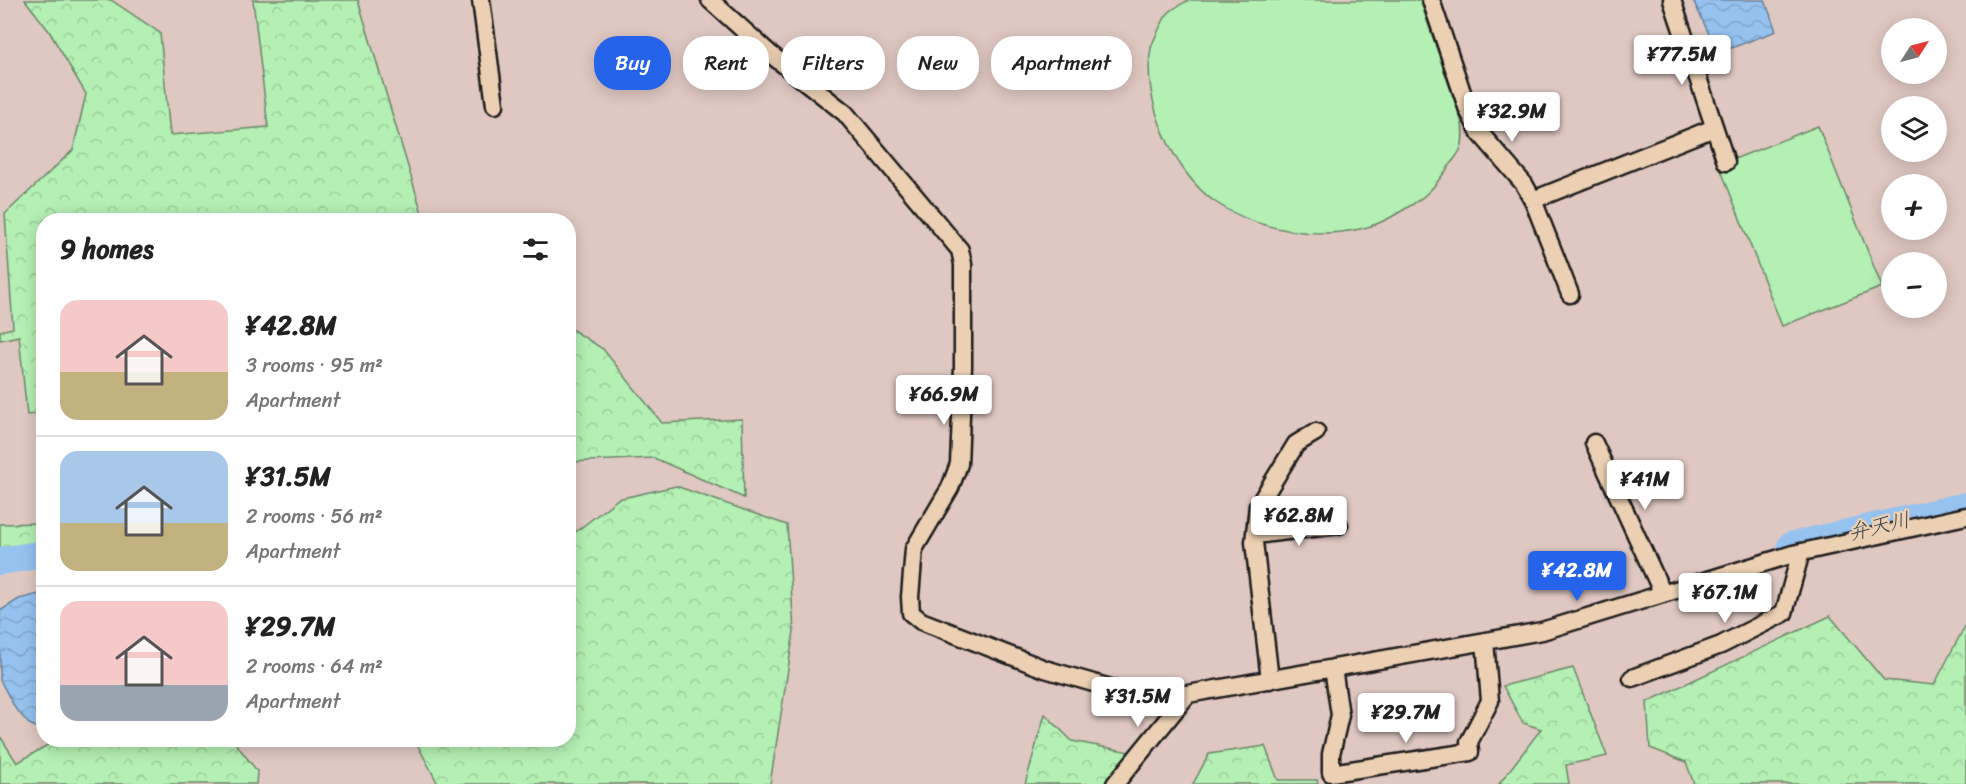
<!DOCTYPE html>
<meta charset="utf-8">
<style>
body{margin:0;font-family:Sriracha,"Klee One",sans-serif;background:#f6f6f6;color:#222;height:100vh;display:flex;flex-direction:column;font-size:22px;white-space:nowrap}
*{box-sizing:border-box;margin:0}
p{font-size:20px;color:#767676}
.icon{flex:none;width:33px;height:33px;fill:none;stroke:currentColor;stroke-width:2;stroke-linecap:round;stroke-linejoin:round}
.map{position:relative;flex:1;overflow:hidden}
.drawer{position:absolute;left:36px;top:213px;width:540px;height:534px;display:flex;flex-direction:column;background:#fff;border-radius:24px;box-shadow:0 3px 15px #0003}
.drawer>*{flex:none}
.hud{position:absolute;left:594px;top:36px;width:570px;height:54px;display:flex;gap:12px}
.needle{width:39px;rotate:54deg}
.tools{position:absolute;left:1881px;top:18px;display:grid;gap:12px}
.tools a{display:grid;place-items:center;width:66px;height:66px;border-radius:50%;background:#fff;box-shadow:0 3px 15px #0003;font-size:30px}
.price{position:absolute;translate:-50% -51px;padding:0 14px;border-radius:6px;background:#fff;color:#222;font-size:20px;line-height:39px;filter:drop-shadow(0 2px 3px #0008)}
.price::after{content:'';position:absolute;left:50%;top:36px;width:18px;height:14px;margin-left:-9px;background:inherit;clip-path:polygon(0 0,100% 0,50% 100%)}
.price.selected{background:#2563eb;color:#fff}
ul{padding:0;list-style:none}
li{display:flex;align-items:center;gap:18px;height:150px;padding:0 24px}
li+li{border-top:2px solid #e0e0e0}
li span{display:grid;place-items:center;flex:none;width:168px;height:120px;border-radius:18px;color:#555}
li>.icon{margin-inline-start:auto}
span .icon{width:72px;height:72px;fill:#fffc;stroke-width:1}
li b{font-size:26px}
h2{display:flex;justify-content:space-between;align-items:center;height:72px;padding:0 24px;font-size:26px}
.tag{padding:0 21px;border-radius:24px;background:#fff;box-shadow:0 3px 15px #0003;font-size:21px;line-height:54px}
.tag.selected{background:#2563eb;color:#fff}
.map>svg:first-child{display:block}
.forest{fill:url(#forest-crowns);stroke:#688668;stroke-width:1.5}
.pitch{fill:#b4efb3;stroke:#688668;stroke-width:1.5}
.water{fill:url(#water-waves);stroke:#65809b;stroke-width:1.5}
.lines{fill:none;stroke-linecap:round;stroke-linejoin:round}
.river{stroke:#95c2ef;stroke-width:28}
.street-casing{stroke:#1c1c1c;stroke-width:21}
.street{stroke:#ecd0b3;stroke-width:16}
.labels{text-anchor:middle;stroke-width:4.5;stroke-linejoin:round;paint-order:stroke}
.water-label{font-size:21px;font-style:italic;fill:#3a4651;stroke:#ecd0b3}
</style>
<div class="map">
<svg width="1966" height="784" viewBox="0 0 1966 784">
<defs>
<pattern id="forest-crowns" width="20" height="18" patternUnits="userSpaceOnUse" patternTransform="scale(1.5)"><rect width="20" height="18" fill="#b4efb3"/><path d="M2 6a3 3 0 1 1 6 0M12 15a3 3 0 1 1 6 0" fill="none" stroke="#9acc99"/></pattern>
<pattern id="water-waves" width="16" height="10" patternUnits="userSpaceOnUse" patternTransform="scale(1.5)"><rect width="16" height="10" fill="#95c2ef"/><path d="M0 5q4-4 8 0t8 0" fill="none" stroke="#80a6cc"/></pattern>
</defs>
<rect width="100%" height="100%" fill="#e0c8c2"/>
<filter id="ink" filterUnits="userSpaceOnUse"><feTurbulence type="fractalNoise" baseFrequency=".0167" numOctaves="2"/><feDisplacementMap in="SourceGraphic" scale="12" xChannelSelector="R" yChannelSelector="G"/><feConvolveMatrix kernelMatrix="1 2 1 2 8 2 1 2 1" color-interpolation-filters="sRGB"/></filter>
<g filter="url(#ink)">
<!-- forest -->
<path class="forest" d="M25 0H111L160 33 170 135 268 127 253 0H358L424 220H44L43 413 27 415 19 336 0 340V331L13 328 5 214 73 150 86 94 49 31Z
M568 327 603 349 662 423 742 419 744 498 654 458 569 462Z
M676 486 787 525 794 631 770 784H438L415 740H568L569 537 618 499Z
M43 523V542L0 551V524Z
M1830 616 1884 680 1934 685 1966 624V784H1694L1686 762 1650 748 1647 702Z
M1573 668 1607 756 1566 765 1569 784H1499L1541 729 1523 723 1503 686Z
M1045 714 1072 741 1130 752 1118 784H1025Z
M0 736 17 763 56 740H233L257 771 256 784H0Z
M1265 746 1278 780H1317L1318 784H1193L1209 754Z"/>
<!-- pitch -->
<path class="pitch" d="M1189 0H1420L1462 123C1463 132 1464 142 1460 150 1458 155 1453 160 1450 165 1438 181 1431 193 1413 204 1397 214 1381 224 1364 228 1316 240 1256 230 1215 202 1173 172 1141 99 1151 48 1153 41 1157 34 1160 27 1162 24 1164 18 1167 15 1172 8 1182 4 1189 0Z
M1818 126 1882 287 1782 326 1719 165Z"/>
<!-- water -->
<path class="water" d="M1693 0H1765L1776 31 1718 53Z
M43 593H44L43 730 29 724 15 708 0 680V611L19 599Z"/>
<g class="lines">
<!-- river -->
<path class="river" d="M1791 546 1966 506
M0 561 44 554"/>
<defs>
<path id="street" d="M481 0 495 105
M710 0 769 53 845 113 960 250 963 264V367L959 464 950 488 914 549 910 597 911 613 921 621 1045 669 1121 691 1141 694H1188L1542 631 1793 554 1966 516
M1431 0 1468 110 1480 133 1524 184 1533 200 1570 294
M1672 0 1726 162
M1533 200 1714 128
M1594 443 1663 594
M1255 535 1339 525
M1333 668 1340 715 1331 754V773L1470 752 1469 742 1490 701 1485 641
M1632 678 1721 645 1784 613 1801 552
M1270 680 1254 542 1258 506 1296 444 1316 432
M1115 784 1188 694"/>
</defs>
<!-- street casing -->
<use href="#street" class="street-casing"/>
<!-- street -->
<use href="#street" class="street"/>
</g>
</g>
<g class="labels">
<!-- water labels -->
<g class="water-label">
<text transform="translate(1879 526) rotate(-13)" y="7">弁天川</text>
</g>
</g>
</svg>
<div class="tools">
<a><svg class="needle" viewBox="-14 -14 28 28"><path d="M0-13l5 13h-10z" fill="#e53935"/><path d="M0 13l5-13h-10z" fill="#767676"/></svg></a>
<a><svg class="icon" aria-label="layers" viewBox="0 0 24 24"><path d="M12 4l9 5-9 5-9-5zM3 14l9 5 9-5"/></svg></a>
<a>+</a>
<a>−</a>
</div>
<b class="price" style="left:1682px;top:86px">¥77.5M</b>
<b class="price" style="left:1512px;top:143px">¥32.9M</b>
<b class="price" style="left:944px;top:426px">¥66.9M</b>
<b class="price" style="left:1645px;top:511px">¥41M</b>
<b class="price" style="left:1299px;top:547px">¥62.8M</b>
<b class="price selected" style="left:1577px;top:602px">¥42.8M</b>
<b class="price" style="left:1725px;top:624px">¥67.1M</b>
<b class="price" style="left:1138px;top:728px">¥31.5M</b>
<b class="price" style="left:1406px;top:744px">¥29.7M</b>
<div class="hud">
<a class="tag selected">Buy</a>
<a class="tag">Rent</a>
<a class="tag">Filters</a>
<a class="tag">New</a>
<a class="tag">Apartment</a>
</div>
<section class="drawer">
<h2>9 homes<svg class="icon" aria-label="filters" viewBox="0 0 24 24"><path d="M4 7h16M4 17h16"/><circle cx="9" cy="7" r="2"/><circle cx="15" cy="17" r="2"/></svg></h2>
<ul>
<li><span style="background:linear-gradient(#f6c9c9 60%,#c2b280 0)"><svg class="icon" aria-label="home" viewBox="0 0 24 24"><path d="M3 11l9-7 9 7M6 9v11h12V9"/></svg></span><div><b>¥42.8M</b><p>3 rooms · 95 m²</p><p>Apartment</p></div></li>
<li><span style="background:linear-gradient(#a9c7e8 60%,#c2b280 0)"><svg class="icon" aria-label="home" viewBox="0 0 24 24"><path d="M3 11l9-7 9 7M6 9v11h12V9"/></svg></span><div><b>¥31.5M</b><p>2 rooms · 56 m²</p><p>Apartment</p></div></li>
<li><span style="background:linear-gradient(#f6c9c9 70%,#9aa5b1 0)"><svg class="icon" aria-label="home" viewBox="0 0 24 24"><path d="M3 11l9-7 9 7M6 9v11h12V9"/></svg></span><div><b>¥29.7M</b><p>2 rooms · 64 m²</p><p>Apartment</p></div></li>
</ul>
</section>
</div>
